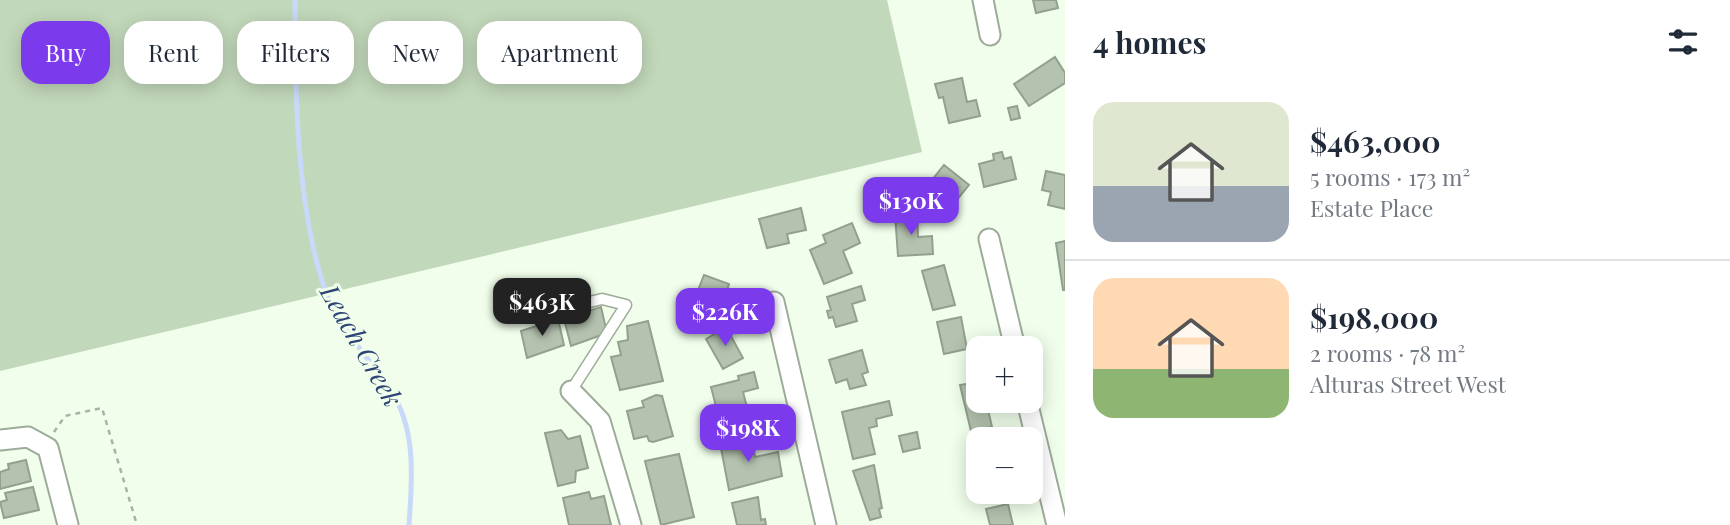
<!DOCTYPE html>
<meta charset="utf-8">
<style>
body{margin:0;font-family:"Playfair Display",serif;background:#f6f6f7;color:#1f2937;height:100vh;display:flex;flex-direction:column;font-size:26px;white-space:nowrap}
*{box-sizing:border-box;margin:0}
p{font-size:23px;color:#747a83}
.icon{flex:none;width:38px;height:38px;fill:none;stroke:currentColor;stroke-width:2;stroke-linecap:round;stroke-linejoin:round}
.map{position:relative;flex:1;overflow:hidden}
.drawer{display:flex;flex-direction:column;background:#fff;width:665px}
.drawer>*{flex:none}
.banner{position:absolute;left:21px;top:21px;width:665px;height:63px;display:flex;gap:14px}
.fabs{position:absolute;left:966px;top:336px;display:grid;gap:14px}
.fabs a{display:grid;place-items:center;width:77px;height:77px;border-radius:14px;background:#fff;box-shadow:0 4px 18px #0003;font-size:35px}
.price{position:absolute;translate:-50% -60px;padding:0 16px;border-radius:14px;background:#7c3aed;color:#fff;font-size:23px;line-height:46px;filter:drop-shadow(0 2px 4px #0008)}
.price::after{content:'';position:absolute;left:50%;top:42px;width:21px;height:16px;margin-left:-10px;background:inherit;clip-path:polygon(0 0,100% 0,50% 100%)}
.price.selected{background:#222;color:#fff}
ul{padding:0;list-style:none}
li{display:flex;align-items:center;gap:21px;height:175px;padding:0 28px}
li+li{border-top:2px solid #e0e1e3}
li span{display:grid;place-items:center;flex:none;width:196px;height:140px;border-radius:21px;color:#555}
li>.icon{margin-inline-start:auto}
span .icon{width:84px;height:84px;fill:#fffc;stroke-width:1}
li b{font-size:30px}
h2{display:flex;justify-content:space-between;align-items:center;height:84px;padding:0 28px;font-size:30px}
.pill{padding:0 24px;border-radius:21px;background:#fff;box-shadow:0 4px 18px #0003;font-size:24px;line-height:63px}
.pill.selected{background:#7c3aed;color:#fff}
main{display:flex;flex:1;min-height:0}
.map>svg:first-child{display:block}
.green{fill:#c2d8ba}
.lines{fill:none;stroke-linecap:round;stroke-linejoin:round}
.stream{stroke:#c9d9f9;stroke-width:5}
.building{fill:#b4c2af;stroke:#93a08e;stroke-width:2}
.service-casing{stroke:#9eab9a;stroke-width:13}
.minor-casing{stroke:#9eab9a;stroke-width:23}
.path{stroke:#a8b3a4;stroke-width:2.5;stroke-dasharray:5 5;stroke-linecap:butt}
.service{stroke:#fff;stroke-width:10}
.minor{stroke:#fff;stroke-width:19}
.labels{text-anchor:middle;stroke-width:6;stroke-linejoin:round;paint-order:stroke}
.water-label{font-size:26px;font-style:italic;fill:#2c4375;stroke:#f0feeb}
</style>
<main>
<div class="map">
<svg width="1065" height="525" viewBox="0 0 1065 525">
<rect width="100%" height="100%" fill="#f0feeb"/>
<!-- green -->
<path class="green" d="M0 0H887L922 152 0 371Z"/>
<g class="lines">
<!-- stream -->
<path class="stream" d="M295 0C295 89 296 199 323 284 336 325 368 356 391 391 417 430 412 481 409 525"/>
</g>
<!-- building -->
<path class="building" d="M1033 0H1056L1058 8 1036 13Z
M1055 57 1065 73V83L1029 106 1014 84Z
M962 78 967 102 976 100 980 116 949 123 943 97 939 98 935 84Z
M1017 106 1020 118 1011 120 1008 108Z
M1002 152 1004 159 1011 157 1016 179 984 187 979 164 994 160 993 154Z
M944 165 969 185 956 201 947 194 937 208 920 195Z
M1046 171 1065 175V209L1048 205 1051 192 1042 190Z
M801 208 806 230 787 234 789 243 767 248 759 219Z
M917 213 918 237 932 236 933 254 898 256 895 214Z
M852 223 860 243 843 251 852 273 824 284 810 250 826 243 823 235Z
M1065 241V290H1063L1056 243Z
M944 265 955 305 933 310 922 271Z
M704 275 729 284 720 314 693 303Z
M861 286 865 300 852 304 857 321 836 327 833 317 829 318 827 311 831 310 827 297Z
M601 307 607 333 571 346 564 319Z
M961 317 967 349 944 354 937 322Z
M558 319 564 345 527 358 521 331Z
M648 321 663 381 620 390 611 357 621 355 618 342 628 340 627 326Z
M726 327 743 358 723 369 706 339Z
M862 350 868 372 862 374 866 385 850 389 847 379 836 383 829 360Z
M754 372 758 388 743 392 751 423 727 429 722 409 717 410 711 387 739 380 738 376Z
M978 382V401H986L992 427 971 431 960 385Z
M656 395 662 396 673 436 653 442 649 441 647 436 634 439 627 411 644 407 642 401Z
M889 401 892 415 876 419 877 426 869 428 875 454 853 459 842 412Z
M561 430 568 439 580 436 588 468 576 471 575 482 558 486 545 433Z
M917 432 920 448 903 452 899 436Z
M751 437 755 457 778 452 782 476 729 490 720 443Z
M978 440V476L970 442Z
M679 454 694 517 661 525 645 461Z
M26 460 31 481 0 489V472L9 469 8 464Z
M874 465 882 508 879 509 881 517 870 520 853 471Z
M33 487 39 510 4 518 0 502 7 500 5 493Z
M589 492 591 499 604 496 611 525H569L563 498Z
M758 497 761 520 765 519 766 525H737L732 503Z
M1008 504 1013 525H990L986 509Z"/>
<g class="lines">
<defs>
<path id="service" d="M528 317 602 299 626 305 571 391"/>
<path id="minor" d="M983 0 990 35
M989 239 1015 348
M774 302 826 525
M571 391 600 421 631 525
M1027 401 1057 525
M0 440 28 437 48 448 68 525"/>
</defs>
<!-- service casing -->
<use href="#service" class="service-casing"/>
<!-- minor casing -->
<use href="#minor" class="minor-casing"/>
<!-- path -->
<path class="path" d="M54 432 65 416 102 408 137 525"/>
<!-- service -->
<use href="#service" class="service"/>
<!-- minor -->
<use href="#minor" class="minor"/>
</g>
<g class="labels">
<!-- water labels -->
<g class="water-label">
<text transform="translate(361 346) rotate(60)" y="9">Leach Creek</text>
</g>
</g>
</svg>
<div class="fabs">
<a>+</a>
<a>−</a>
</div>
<b class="price" style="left:911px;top:237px">$130K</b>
<b class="price selected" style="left:542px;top:338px">$463K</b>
<b class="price" style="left:725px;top:348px">$226K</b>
<b class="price" style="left:748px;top:464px">$198K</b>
<div class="banner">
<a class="pill selected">Buy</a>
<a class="pill">Rent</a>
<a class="pill">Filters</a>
<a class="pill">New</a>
<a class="pill">Apartment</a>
</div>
</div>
<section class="drawer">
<h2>4 homes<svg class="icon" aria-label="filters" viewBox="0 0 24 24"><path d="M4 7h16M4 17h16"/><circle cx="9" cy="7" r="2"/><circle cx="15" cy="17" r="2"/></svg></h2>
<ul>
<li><span style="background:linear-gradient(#dfe7d0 60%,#9aa5b1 0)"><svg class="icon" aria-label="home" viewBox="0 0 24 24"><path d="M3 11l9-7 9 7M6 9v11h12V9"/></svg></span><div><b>$463,000</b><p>5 rooms · 173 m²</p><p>Estate Place</p></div></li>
<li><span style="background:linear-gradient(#ffd9b3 65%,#8fb573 0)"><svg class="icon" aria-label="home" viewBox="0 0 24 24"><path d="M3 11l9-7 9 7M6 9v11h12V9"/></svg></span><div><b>$198,000</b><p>2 rooms · 78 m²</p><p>Alturas Street West</p></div></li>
</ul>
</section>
</main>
